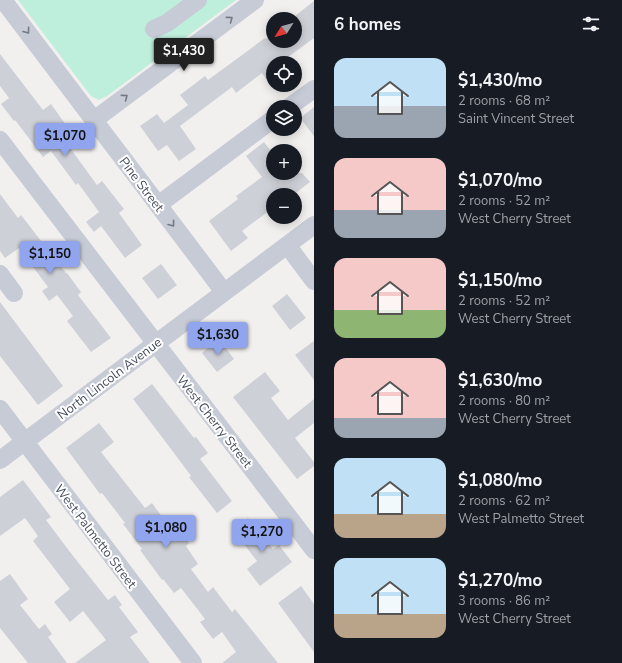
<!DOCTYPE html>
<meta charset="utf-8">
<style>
body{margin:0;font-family:"Nunito Sans",sans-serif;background:#20242c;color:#f1f3f6;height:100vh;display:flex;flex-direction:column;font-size:15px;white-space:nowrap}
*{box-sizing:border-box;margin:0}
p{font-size:13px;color:#9ea1a6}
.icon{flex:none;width:22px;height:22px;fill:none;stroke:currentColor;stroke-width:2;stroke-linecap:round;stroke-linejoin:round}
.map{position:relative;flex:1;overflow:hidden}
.details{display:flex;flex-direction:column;background:#171b24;width:308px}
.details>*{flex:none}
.needle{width:26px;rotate:233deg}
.tools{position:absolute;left:266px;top:12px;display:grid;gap:8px}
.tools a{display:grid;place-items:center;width:36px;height:36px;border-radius:50%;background:#171b24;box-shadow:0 2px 10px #0003;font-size:20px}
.price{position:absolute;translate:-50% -34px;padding:0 9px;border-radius:4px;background:#90a5ed;color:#111;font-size:13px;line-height:26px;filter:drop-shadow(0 1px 2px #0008)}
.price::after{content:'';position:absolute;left:50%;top:24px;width:12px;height:9px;margin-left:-6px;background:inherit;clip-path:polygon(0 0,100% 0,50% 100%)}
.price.selected{background:#222;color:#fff}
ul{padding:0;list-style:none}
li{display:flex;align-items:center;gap:12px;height:100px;padding:0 20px}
li span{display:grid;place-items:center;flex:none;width:112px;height:80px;border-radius:12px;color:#555}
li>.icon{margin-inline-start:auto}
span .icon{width:48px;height:48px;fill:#fffc;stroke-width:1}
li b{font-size:17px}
h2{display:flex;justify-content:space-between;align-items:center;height:48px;padding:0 20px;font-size:17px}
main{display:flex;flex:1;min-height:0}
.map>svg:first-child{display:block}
.green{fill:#beefdc}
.building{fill:#ced0d7}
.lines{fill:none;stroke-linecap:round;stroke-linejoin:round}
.minor{stroke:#c6cbd6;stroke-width:18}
.oneway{stroke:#737a87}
.labels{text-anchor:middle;stroke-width:4;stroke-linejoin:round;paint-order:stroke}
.street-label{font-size:13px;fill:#474e5d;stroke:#fff}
</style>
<main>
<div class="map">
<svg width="314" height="663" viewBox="0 0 314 663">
<rect width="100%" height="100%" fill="#f2f0ef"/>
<!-- green -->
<path class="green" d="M18 0H236L107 96 99 100 91 96Z"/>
<!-- building -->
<path class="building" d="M314 1V38L280 63H273V74L266 79 262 73 236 93 232 87 180 126 196 149 179 161 167 145 158 151 140 126 157 114 164 123 188 105 180 95 205 76 208 80 265 38 266 39 273 33V41H295V16Z
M0 54 43 110 51 104 73 135 65 141 97 185 102 181 124 209 119 213 142 245 125 258 101 226 94 232 86 222 99 212 78 183 76 185 51 151 43 157 15 120 14 121 1 104 9 98 0 86Z
M314 107V136L300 118Z
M264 142 273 154V173H302L310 182 293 195H273V208L242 231 248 238 231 251 209 221 238 199 236 196 262 177 246 156Z
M0 194 18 218 21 215 66 273H67L81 292 78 295 111 338 91 352 67 321 73 316 57 295 49 301 42 291 48 287 19 248 5 258 0 251Z
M161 264 177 285 158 299 142 278Z
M287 294 306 318 290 330 272 306Z
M0 302 63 386 38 405 0 356Z
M219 339 234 359 217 372 202 353Z
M314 341V380L295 355Z
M265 372 280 391 271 398 288 420 314 399V423L295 438 314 462V466L297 479 233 397Z
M152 384 194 438 196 437 208 453 200 459 232 501 217 513 189 477 191 476 174 453 133 399Z
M99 423 114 442 101 452 145 508 152 503 177 537 182 534 189 543 186 546 198 564 191 569 208 592 213 587 232 612 235 609 278 663H222L236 652 222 632 213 639 200 622 205 619 181 588 174 593 163 579 162 580 140 550 142 549 123 524 125 523 102 493 100 494 66 448Z
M23 480 51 517 46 520 70 552 108 600 115 595 122 605 119 607 138 632 130 637 150 663H75L106 640 83 611 70 622 54 602 70 589 33 541 38 536 25 518 0 536V497Z
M248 518 273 549 279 545 292 562 260 586 247 569 257 561 233 530Z
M10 574 28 599 20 605 39 629 45 624 52 634 48 637 67 663H28L0 628V581Z
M301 586 314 604V652L278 603Z"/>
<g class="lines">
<!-- minor -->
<path class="minor" d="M3 0 224 292
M154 29 167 23 198 0
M289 107 314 89
M94 120 255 0
M0 140 314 550
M158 205 273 119
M287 245 314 281
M0 274 14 293
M0 409 193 663
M0 460 314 225"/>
</g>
<!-- one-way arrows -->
<defs><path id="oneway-chevron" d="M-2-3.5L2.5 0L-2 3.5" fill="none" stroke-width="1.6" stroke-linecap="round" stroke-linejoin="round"/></defs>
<g class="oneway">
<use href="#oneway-chevron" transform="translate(230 19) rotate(-37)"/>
<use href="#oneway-chevron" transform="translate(27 31) rotate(53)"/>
<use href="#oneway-chevron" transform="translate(125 97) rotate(-37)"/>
<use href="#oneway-chevron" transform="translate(172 224) rotate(53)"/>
</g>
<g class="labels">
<!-- street labels -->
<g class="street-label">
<text transform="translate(142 184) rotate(53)" y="5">Pine Street</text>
<text transform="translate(109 378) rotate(-37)" y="5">North Lincoln Avenue</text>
<text transform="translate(215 421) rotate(52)" y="5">West Cherry Street</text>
<text transform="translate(96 536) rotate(53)" y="5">West Palmetto Street</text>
</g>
</g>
</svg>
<div class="tools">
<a><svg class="needle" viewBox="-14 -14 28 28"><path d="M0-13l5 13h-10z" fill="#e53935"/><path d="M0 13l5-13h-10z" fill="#9ea1a6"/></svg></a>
<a><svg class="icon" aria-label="locate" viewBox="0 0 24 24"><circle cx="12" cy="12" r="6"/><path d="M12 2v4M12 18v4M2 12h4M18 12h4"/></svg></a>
<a><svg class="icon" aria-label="layers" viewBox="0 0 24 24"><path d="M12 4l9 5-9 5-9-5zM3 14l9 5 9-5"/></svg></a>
<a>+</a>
<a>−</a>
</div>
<b class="price selected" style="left:184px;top:72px">$1,430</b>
<b class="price" style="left:65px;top:157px">$1,070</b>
<b class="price" style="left:50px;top:275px">$1,150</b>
<b class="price" style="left:218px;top:356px">$1,630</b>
<b class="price" style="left:166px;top:549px">$1,080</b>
<b class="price" style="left:262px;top:553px">$1,270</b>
</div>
<section class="details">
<h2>6 homes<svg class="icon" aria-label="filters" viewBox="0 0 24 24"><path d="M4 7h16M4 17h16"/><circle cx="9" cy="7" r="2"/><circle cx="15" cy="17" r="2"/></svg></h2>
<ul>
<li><span style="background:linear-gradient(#bfe0f5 60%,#9aa5b1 0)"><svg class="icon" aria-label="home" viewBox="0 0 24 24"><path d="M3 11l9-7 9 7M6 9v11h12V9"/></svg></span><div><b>$1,430/mo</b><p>2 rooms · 68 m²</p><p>Saint Vincent Street</p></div></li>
<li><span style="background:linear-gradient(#f6c9c9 65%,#9aa5b1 0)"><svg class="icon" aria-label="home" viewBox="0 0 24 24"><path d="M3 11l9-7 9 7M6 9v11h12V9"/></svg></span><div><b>$1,070/mo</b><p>2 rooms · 52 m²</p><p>West Cherry Street</p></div></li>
<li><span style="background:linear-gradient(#f6c9c9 65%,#8fb573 0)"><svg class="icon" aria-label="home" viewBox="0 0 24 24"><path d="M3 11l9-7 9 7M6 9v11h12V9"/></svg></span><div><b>$1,150/mo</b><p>2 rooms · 52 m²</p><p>West Cherry Street</p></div></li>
<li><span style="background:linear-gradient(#f6c9c9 75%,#9aa5b1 0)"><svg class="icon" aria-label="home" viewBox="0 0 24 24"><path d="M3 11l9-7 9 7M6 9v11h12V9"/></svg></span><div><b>$1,630/mo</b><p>2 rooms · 80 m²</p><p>West Cherry Street</p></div></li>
<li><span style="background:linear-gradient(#bfe0f5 70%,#b9a48a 0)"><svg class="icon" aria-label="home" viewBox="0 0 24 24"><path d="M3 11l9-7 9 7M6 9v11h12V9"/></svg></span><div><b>$1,080/mo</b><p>2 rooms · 62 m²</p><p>West Palmetto Street</p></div></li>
<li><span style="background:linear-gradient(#bfe0f5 70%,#b9a48a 0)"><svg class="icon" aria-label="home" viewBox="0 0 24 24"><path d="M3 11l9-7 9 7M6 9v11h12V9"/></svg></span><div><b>$1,270/mo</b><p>3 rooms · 86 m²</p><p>West Cherry Street</p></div></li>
</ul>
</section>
</main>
